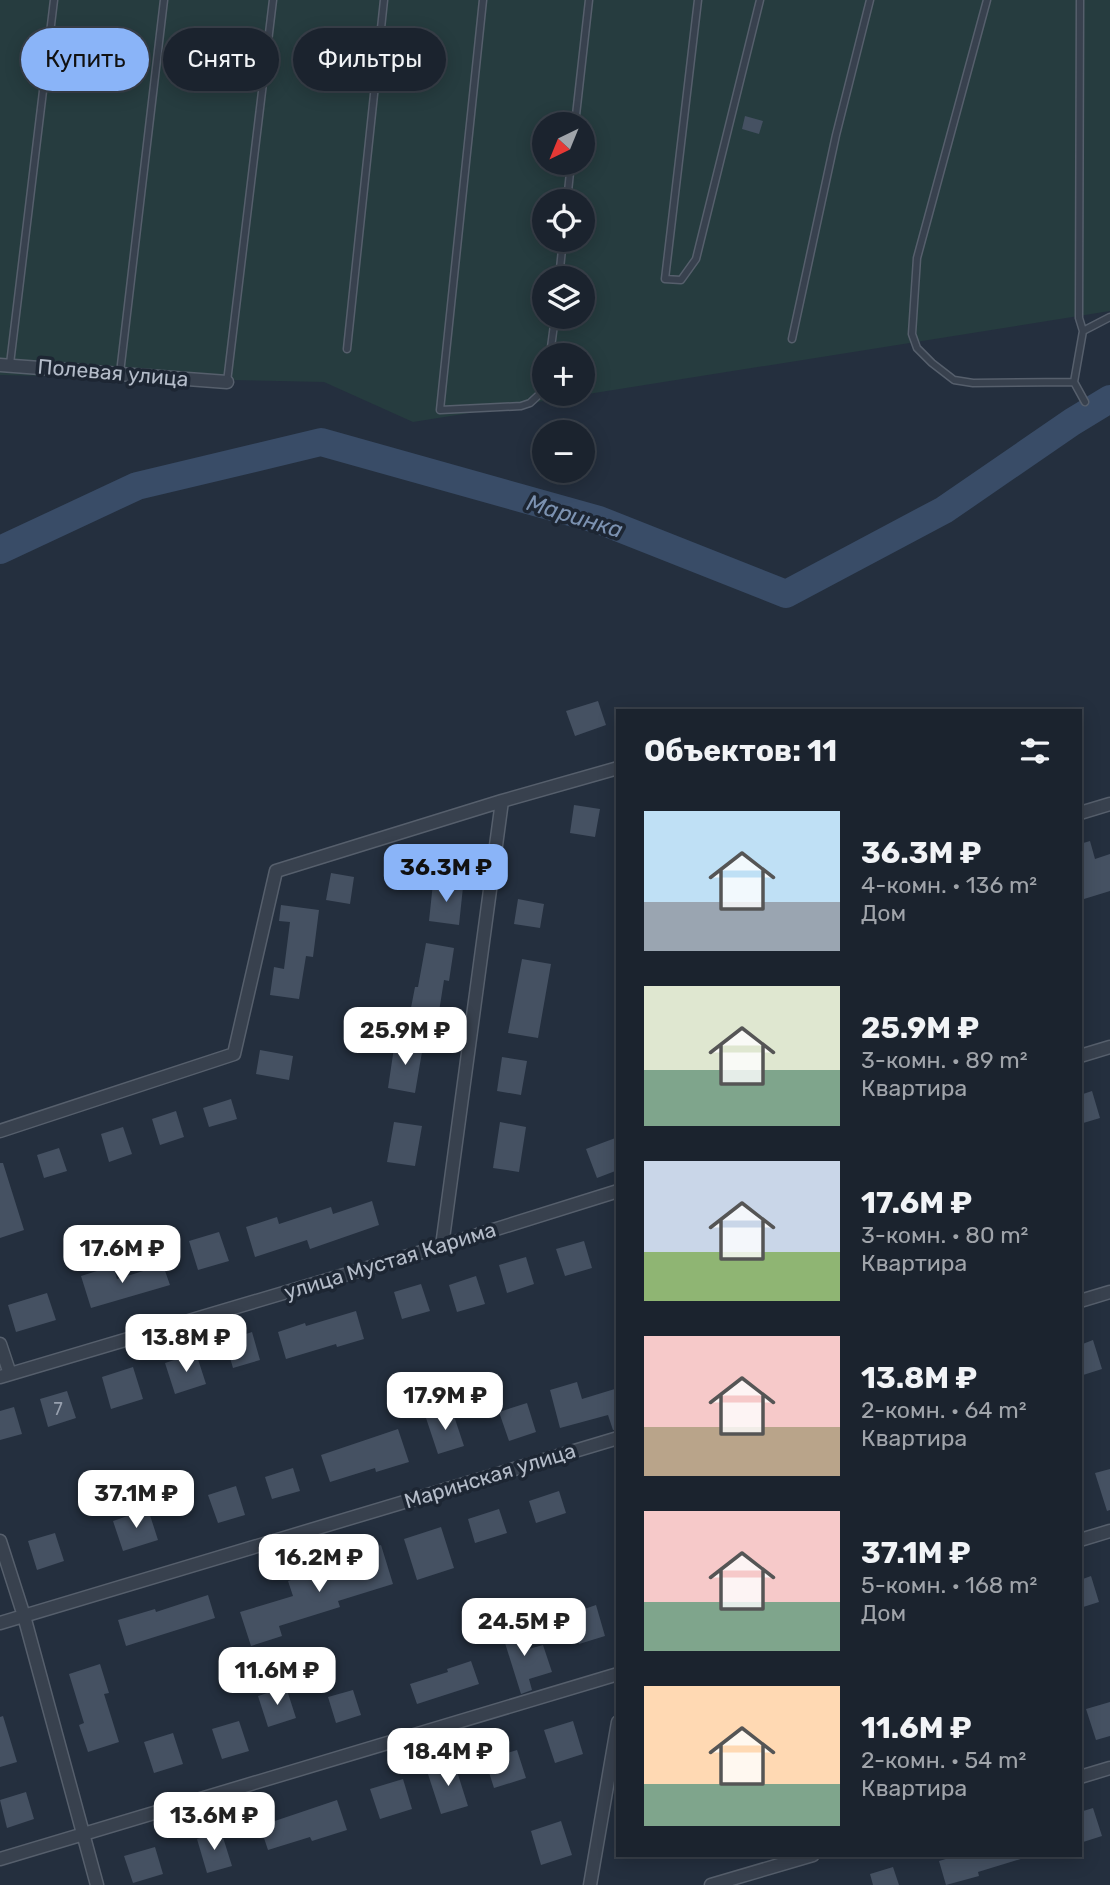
<!DOCTYPE html>
<html lang="ru">
<meta charset="utf-8">
<style>
body{margin:0;font-family:Rubik,sans-serif;background:#282f3a;color:#f1f3f6;height:100vh;display:flex;flex-direction:column;font-size:26px;white-space:nowrap}
*{box-sizing:border-box;margin:0}
p{font-size:23px;color:#a0a4aa}
.icon{flex:none;width:38px;height:38px;fill:none;stroke:currentColor;stroke-width:2;stroke-linecap:round;stroke-linejoin:round}
.map{position:relative;flex:1;overflow:hidden}
.side{position:absolute;left:616px;top:709px;width:466px;height:1148px;display:flex;flex-direction:column;background:#1b232e;border-radius:0px;box-shadow:0 4px 18px #0003,0 0 0 2px #39404a}
.side>*{flex:none}
.hud{position:absolute;left:21px;top:28px;width:490px;height:63px;display:flex;gap:14px}
.needle{width:46px;rotate:223deg}
.buttons{position:absolute;left:532px;top:112px;display:grid;gap:14px}
.buttons a{display:grid;place-items:center;width:63px;height:63px;border-radius:50%;background:#1b232e;box-shadow:0 4px 18px #0003,0 0 0 2px #39404a;font-size:35px}
.price{position:absolute;translate:-50% -60px;padding:0 16px;border-radius:14px;background:#fff;color:#222;font-size:23px;line-height:46px;filter:drop-shadow(0 2px 4px #0008)}
.price::after{content:'';position:absolute;left:50%;top:42px;width:21px;height:16px;margin-left:-10px;background:inherit;clip-path:polygon(0 0,100% 0,50% 100%)}
.price.selected{background:#8ab4f8;color:#111}
ul{padding:0;list-style:none}
li{display:flex;align-items:center;gap:21px;height:175px;padding:0 28px}
li span{display:grid;place-items:center;flex:none;width:196px;height:140px;border-radius:0px;color:#555}
li>.icon{margin-inline-start:auto}
span .icon{width:84px;height:84px;fill:#fffc;stroke-width:1}
li b{font-size:30px}
h2{display:flex;justify-content:space-between;align-items:center;height:84px;padding:0 28px;font-size:30px}
.pill{padding:0 24px;border-radius:32px;background:#1b232e;box-shadow:0 4px 18px #0003,0 0 0 2px #39404a;font-size:24px;line-height:63px}
.pill.selected{background:#8ab4f8;color:#111}
.map>svg:first-child{display:block}
.green{fill:#263c3f;fill-rule:evenodd}
.lines{fill:none;stroke-linecap:round;stroke-linejoin:round}
.river{stroke:#394c67;stroke-width:28}
.building{fill:#455162}
.lane-casing{stroke:#565f6c;stroke-width:9}
.street-casing{stroke:#565f6c;stroke-width:15}
.lane{stroke:#38414e;stroke-width:6}
.street{stroke:#38414e;stroke-width:12}
.labels{text-anchor:middle;stroke-width:7;stroke-linejoin:round;paint-order:stroke}
.number-label{font-size:18px;fill:#98a1af}
.street-label{font-size:21px;fill:#b4bcc9;stroke:#1d2633}
.water-label{font-size:23px;font-style:italic;fill:#7c92b1;stroke:#1d2633}
</style>
<div class="map">
<svg width="1110" height="1885" viewBox="0 0 1110 1885">
<rect width="100%" height="100%" fill="#242f3e"/>
<!-- green -->
<path class="green" d="M0 0H1110V311L413 422 324 382 0 375ZM544 124H583V163H544ZM544 201H583V240H544ZM544 278H583V317H544ZM544 355H583V394H544Z"/>
<g class="lines">
<!-- river -->
<path class="river" d="M0 550 137 486 321 442 599 520 786 594 944 510 1072 422 1110 399"/>
</g>
<!-- building -->
<path class="building" d="M745 116 763 121 759 134 742 129Z
M598 701 606 725 575 736 566 711Z
M574 805 600 809 595 837 570 833Z
M1090 841 1095 859 1110 854V891L1084 899 1080 884V844Z
M331 873 354 877 350 904 326 900Z
M433 883 463 887 459 925 429 921Z
M518 899 544 904 540 928 514 924Z
M281 905 319 910 313 957 306 956 299 999 270 995 274 967 284 969 290 922 279 921Z
M426 943 454 948 449 981 444 980 438 1018 410 1013 415 987H418Z
M522 959 551 964 538 1038 508 1033Z
M395 1041 423 1046 415 1093 388 1088Z
M260 1050 293 1056 289 1080 256 1074Z
M502 1057 527 1061 521 1095 497 1091Z
M1092 1091 1100 1118 1080 1124V1095Z
M231 1099 237 1119 209 1127 203 1108Z
M176 1111 184 1137 160 1145 152 1119Z
M394 1122 422 1126 415 1166 387 1162Z
M500 1122 526 1127 519 1172 493 1168Z
M123 1127 132 1154 109 1162 101 1134Z
M618 1137V1170L597 1178 586 1149Z
M59 1148 67 1171 44 1178 37 1155Z
M0 1163H3L24 1230 0 1238Z
M372 1201 379 1225 310 1249 307 1240 255 1257 246 1227 277 1217 279 1224 331 1207 333 1214Z
M219 1232 229 1261 198 1270 189 1241Z
M584 1241 592 1268 565 1276 556 1249Z
M526 1257 534 1284 507 1293 499 1265Z
M163 1265 170 1285 91 1308 81 1276 113 1266 117 1279Z
M476 1276 485 1304 457 1312 449 1285Z
M421 1284 430 1311 402 1319 394 1292Z
M47 1293 56 1320 16 1332 8 1305Z
M356 1311 364 1339 337 1347 336 1344 286 1359 278 1332 305 1323 306 1326Z
M252 1332 260 1360 233 1368 225 1341Z
M1093 1340 1102 1369 1080 1376V1345Z
M196 1353 206 1384 175 1394 165 1363Z
M133 1367 143 1399 111 1409 102 1377Z
M577 1382 582 1399 618 1388V1429L613 1430 608 1415 560 1428 550 1390Z
M67 1391 76 1418 48 1427 40 1399Z
M527 1403 536 1432 509 1441 499 1412Z
M14 1407 22 1434 0 1440V1411Z
M452 1410 464 1446 438 1454 426 1418Z
M398 1429 409 1462 376 1472 375 1468 330 1482 321 1455Z
M293 1468 300 1491 272 1499 265 1477Z
M1110 1469V1510L1107 1511 1095 1473Z
M236 1486 245 1515 218 1523 208 1495Z
M559 1491 566 1513 536 1523 529 1501Z
M148 1509 158 1540 123 1551 113 1521Z
M499 1509 507 1533 475 1543 468 1519Z
M441 1527 454 1568 417 1580 404 1539Z
M55 1533 64 1561 37 1570 28 1541Z
M381 1545 393 1584 338 1601 340 1607 279 1626 282 1636 251 1646 240 1612 293 1596 288 1581 346 1562 344 1556Z
M1091 1576 1099 1602 1080 1608V1580Z
M208 1595 215 1618 126 1646 118 1620 155 1609 156 1612Z
M596 1605 605 1636 579 1644 570 1614Z
M517 1622 525 1650 543 1645 552 1672 529 1679 532 1690 521 1694 500 1627Z
M471 1661 479 1684 417 1704 410 1684 448 1672 447 1669Z
M100 1664 109 1693 104 1694 119 1742 88 1752 79 1725 84 1723 69 1674Z
M286 1687 296 1718 268 1727 258 1696Z
M353 1690 361 1715 336 1723 328 1697Z
M1110 1702V1736L1096 1740 1086 1709Z
M3 1716 17 1762 0 1767V1717Z
M239 1721 249 1751 222 1759 212 1729Z
M573 1721 583 1754 555 1763 544 1730Z
M173 1733 183 1764 154 1773 144 1742Z
M517 1750 526 1778 494 1788 485 1760Z
M454 1762 468 1806 441 1814 427 1771Z
M403 1779 412 1809 380 1819 370 1789Z
M26 1792 34 1819 7 1828 0 1800Z
M337 1800 347 1830 312 1841 310 1837 268 1850 260 1826Z
M1093 1808 1102 1836 1080 1843V1812Z
M561 1821 572 1855 541 1865 531 1831Z
M221 1831 232 1866 207 1873 197 1839Z
M155 1847 163 1874 133 1883 124 1856Z
M959 1855H1024V1858L978 1872 979 1876 946 1885 939 1861Z
M893 1867 899 1885H873L870 1874Z"/>
<g class="lines">
<defs>
<path id="lane" d="M483 0 440 410 521 406 530 403 544 390
M698 0 665 279 681 280 696 259 760 0
M987 0 917 258 912 334 917 348 932 363 954 380 973 383 1074 382
M1080 0 1079 318 1083 331
M575 124 589 0
M567 201 571 163
M559 278 563 240
M792 339 836 135 870 0
M347 349 384 0
M550 355 555 317
M10 364 54 0
M120 373 164 0
M227 382 273 0
M1085 402 1074 382 1083 331 1110 317"/>
<path id="street" d="M0 365 227 382
M1080 813 1110 804
M1080 1056 1110 1047
M0 1131 234 1054 276 871 502 801 618 768
M442 1246 502 801
M1080 1301 1110 1292
M0 1344 10 1374
M0 1377 442 1246 618 1191
M1080 1540 1110 1531
M0 1541 24 1616 97 1885
M0 1623 618 1438
M1080 1777 1110 1768
M0 1859 618 1674
M590 1885 618 1722
M711 1885 813 1855"/>
</defs>
<!-- lane casing -->
<use href="#lane" class="lane-casing"/>
<!-- street casing -->
<use href="#street" class="street-casing"/>
<!-- lane -->
<use href="#lane" class="lane"/>
<!-- street -->
<use href="#street" class="street"/>
</g>
<g class="labels">
<!-- number labels -->
<g class="number-label">
<text x="58" y="1415">7</text>
</g>
<!-- street labels -->
<g class="street-label">
<text transform="translate(113 373) rotate(5)" y="7">Полевая улица</text>
<text transform="translate(390 1261) rotate(-17)" y="7">улица Мустая Карима</text>
<text transform="translate(490 1476) rotate(-17)" y="7">Маринская улица</text>
</g>
<!-- water labels -->
<g class="water-label">
<text transform="translate(575 516) rotate(17)" y="8">Маринка</text>
</g>
</g>
</svg>
<div class="buttons">
<a><svg class="needle" viewBox="-14 -14 28 28"><path d="M0-13l5 13h-10z" fill="#e53935"/><path d="M0 13l5-13h-10z" fill="#a0a4aa"/></svg></a>
<a><svg class="icon" aria-label="locate" viewBox="0 0 24 24"><circle cx="12" cy="12" r="6"/><path d="M12 2v4M12 18v4M2 12h4M18 12h4"/></svg></a>
<a><svg class="icon" aria-label="layers" viewBox="0 0 24 24"><path d="M12 4l9 5-9 5-9-5zM3 14l9 5 9-5"/></svg></a>
<a>+</a>
<a>−</a>
</div>
<b class="price selected" style="left:446px;top:904px">36.3M ₽</b>
<b class="price" style="left:405px;top:1067px">25.9M ₽</b>
<b class="price" style="left:122px;top:1285px">17.6M ₽</b>
<b class="price" style="left:186px;top:1374px">13.8M ₽</b>
<b class="price" style="left:445px;top:1432px">17.9M ₽</b>
<b class="price" style="left:136px;top:1530px">37.1M ₽</b>
<b class="price" style="left:319px;top:1594px">16.2M ₽</b>
<b class="price" style="left:524px;top:1658px">24.5M ₽</b>
<b class="price" style="left:277px;top:1707px">11.6M ₽</b>
<b class="price" style="left:448px;top:1788px">18.4M ₽</b>
<b class="price" style="left:214px;top:1852px">13.6M ₽</b>
<div class="hud">
<a class="pill selected">Купить</a>
<a class="pill">Снять</a>
<a class="pill">Фильтры</a>
</div>
<section class="side">
<h2>Объектов: 11<svg class="icon" aria-label="filters" viewBox="0 0 24 24"><path d="M4 7h16M4 17h16"/><circle cx="9" cy="7" r="2"/><circle cx="15" cy="17" r="2"/></svg></h2>
<ul>
<li><span style="background:linear-gradient(#bfe0f5 65%,#9aa5b1 0)"><svg class="icon" aria-label="home" viewBox="0 0 24 24"><path d="M3 11l9-7 9 7M6 9v11h12V9"/></svg></span><div><b>36.3M ₽</b><p>4-комн. · 136 m²</p><p>Дом</p></div></li>
<li><span style="background:linear-gradient(#dfe7d0 60%,#7fa58c 0)"><svg class="icon" aria-label="home" viewBox="0 0 24 24"><path d="M3 11l9-7 9 7M6 9v11h12V9"/></svg></span><div><b>25.9M ₽</b><p>3-комн. · 89 m²</p><p>Квартира</p></div></li>
<li><span style="background:linear-gradient(#c9d6e8 65%,#8fb573 0)"><svg class="icon" aria-label="home" viewBox="0 0 24 24"><path d="M3 11l9-7 9 7M6 9v11h12V9"/></svg></span><div><b>17.6M ₽</b><p>3-комн. · 80 m²</p><p>Квартира</p></div></li>
<li><span style="background:linear-gradient(#f6c9c9 65%,#b9a48a 0)"><svg class="icon" aria-label="home" viewBox="0 0 24 24"><path d="M3 11l9-7 9 7M6 9v11h12V9"/></svg></span><div><b>13.8M ₽</b><p>2-комн. · 64 m²</p><p>Квартира</p></div></li>
<li><span style="background:linear-gradient(#f6c9c9 65%,#7fa58c 0)"><svg class="icon" aria-label="home" viewBox="0 0 24 24"><path d="M3 11l9-7 9 7M6 9v11h12V9"/></svg></span><div><b>37.1M ₽</b><p>5-комн. · 168 m²</p><p>Дом</p></div></li>
<li><span style="background:linear-gradient(#ffd9b3 70%,#7fa58c 0)"><svg class="icon" aria-label="home" viewBox="0 0 24 24"><path d="M3 11l9-7 9 7M6 9v11h12V9"/></svg></span><div><b>11.6M ₽</b><p>2-комн. · 54 m²</p><p>Квартира</p></div></li>
</ul>
</section>
</div>
